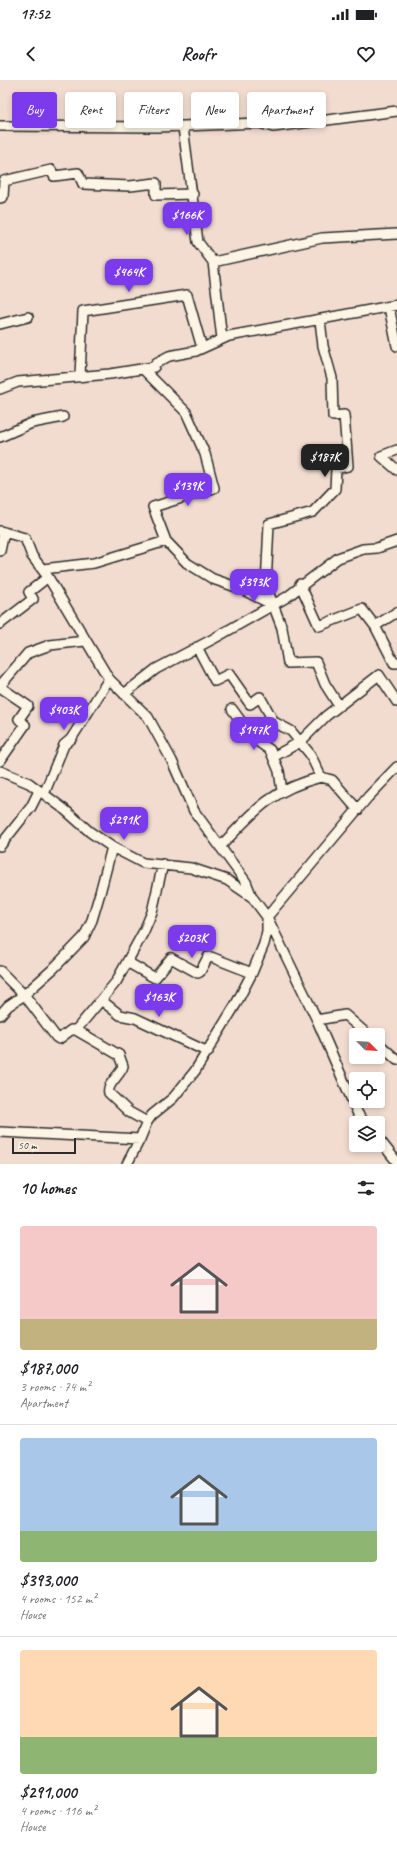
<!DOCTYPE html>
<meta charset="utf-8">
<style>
body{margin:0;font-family:Caveat,sans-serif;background:#f6f6f6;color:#202124;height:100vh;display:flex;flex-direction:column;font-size:15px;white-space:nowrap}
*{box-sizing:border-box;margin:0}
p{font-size:13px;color:#757577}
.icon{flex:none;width:22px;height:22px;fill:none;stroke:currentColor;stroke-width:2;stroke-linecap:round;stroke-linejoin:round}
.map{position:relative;height:1084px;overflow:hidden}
.side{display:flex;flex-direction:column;background:#fff;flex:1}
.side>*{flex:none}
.guide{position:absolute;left:12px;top:12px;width:373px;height:36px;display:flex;gap:8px}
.needle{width:26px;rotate:114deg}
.buttons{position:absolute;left:349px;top:948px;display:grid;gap:8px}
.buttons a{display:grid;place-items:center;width:36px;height:36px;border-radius:4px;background:#fff;box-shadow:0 2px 6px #0003;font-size:20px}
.scale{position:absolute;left:12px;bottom:10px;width:64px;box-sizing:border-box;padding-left:4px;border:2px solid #2b2b2b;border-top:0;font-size:11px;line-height:14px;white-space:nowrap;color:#2b2b2b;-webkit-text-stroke:3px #fcf5e5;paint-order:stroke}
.price{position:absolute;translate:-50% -34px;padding:0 9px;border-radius:8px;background:#7c3aed;color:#fff;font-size:13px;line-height:26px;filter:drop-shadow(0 1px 2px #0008)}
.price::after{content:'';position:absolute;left:50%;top:24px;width:12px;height:9px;margin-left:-6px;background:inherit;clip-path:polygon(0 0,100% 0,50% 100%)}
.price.current{background:#222;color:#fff}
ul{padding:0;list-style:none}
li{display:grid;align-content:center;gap:8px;height:212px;padding:0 20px}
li+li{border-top:1px solid #e0e0e0}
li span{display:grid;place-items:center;height:124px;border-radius:4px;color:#555}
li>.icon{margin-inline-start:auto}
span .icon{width:72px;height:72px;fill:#fffc;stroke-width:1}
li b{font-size:17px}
h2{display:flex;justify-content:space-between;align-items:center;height:48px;padding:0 20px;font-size:17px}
.tag{padding:0 14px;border-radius:4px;background:#fff;box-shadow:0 2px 6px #0003;font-size:14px;line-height:36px}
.tag.current{background:#7c3aed;color:#fff}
.status{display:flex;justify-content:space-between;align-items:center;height:28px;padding:0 20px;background:#fff;direction:ltr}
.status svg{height:11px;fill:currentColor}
header{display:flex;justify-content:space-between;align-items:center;height:52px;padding:0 20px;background:#fff;font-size:18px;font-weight:700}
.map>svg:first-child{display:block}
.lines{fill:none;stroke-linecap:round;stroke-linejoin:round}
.minor-casing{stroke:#2b2b2b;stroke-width:12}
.minor{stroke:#fcf5e5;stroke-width:9}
</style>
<div class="status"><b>17:52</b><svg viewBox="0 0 49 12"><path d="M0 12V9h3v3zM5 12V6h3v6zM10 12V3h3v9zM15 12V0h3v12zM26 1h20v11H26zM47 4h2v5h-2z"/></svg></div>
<header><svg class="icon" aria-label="back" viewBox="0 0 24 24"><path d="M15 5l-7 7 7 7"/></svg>Roofr<svg class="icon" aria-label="heart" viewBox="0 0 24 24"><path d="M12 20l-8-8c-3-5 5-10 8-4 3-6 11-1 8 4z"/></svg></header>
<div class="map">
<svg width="397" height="1084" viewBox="0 0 397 1084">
<rect width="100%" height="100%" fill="#f2dcd0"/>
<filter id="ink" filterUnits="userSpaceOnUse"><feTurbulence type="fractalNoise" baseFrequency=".025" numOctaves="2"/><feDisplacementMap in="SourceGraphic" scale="8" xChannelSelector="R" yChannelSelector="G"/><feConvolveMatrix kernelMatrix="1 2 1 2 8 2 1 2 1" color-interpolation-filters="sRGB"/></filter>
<g filter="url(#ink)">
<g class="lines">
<defs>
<path id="minor" d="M0 46 158 47 259 43 273 47 397 31
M183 47 198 162 213 182 222 259
M0 118 3 117 4 101 51 90 54 96 78 93 83 104 130 106 156 103V115L193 114
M213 182 322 158 397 154
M389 227 397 266
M320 240 323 266 332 298 333 336 344 335 348 386 336 389 335 409 313 432 269 444 266 506 282 548 288 583 316 582 325 604 339 626
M0 244 28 237
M80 296 83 231 187 215 202 268
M0 309 18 302 110 294 154 287 156 283 169 276 196 271 229 256 397 225
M0 357 32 343 63 337
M397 370 381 376 397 390
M0 451 25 458 32 476 48 497 109 599 148 637 172 681 194 731 246 802 252 817 267 837 317 940 358 1034 365 1043
M166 461 187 483 213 499 239 508 273 525
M0 471 4 452
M43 489 94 483 166 461 153 427 214 408 205 374 186 332 143 289
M300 504 319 546 362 529 375 546 394 583H397
M0 544 33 519 29 512 48 497
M375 546 397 532
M197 567 215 601 229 594 250 624 260 617 274 642 291 651 310 674 321 697 332 700 358 730
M0 606 28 573 50 565 85 561
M0 607 28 626 19 639 25 645 0 681
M124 614 156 589 213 559 287 517 338 478 363 469 377 468 397 461
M232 629 253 658 270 670 279 691 282 711
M273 677 300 662 326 636 379 595 397 622
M0 691 29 703 64 729 90 752 112 767 143 783 191 788 227 800 252 817
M44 714 64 665 71 659 109 599
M0 766 31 727 39 711
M220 767C254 731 271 710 321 697
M127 882 155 898 171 878 198 893 200 892 208 877H211L252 893
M0 891 26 917 56 957 59 959 71 950H76L119 975 123 986C121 995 106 1004 109 1013L129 1032 147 1042
M101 920 120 935 135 938 208 972
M0 935 8 926 24 915 53 889 84 857 92 840 100 813 112 767
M317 940 345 935 368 955
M76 950 116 902 144 851 152 832 163 784
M378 963 397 980
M0 1052 140 1059
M378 1058 397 1082
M127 1084 140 1059 147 1042 152 1035 173 1018 195 991 236 924 252 893 264 864 267 851V837L368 717 397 687"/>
</defs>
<!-- minor casing -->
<use href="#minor" class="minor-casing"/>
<!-- minor -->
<use href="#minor" class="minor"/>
</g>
</g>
</svg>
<div class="buttons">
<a><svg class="needle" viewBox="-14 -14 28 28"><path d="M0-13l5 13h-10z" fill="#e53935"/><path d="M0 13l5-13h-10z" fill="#757577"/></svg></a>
<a><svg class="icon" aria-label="locate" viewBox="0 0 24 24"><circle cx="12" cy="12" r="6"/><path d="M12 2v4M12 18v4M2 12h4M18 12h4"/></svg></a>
<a><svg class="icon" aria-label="layers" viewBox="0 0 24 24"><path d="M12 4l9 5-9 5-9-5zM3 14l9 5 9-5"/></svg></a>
</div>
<div class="scale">50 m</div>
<b class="price" style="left:187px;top:156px">$166K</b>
<b class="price" style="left:129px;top:213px">$464K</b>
<b class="price current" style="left:325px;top:398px">$187K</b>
<b class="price" style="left:188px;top:427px">$139K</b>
<b class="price" style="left:254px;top:523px">$393K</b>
<b class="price" style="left:64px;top:651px">$403K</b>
<b class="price" style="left:254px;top:671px">$147K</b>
<b class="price" style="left:124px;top:761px">$291K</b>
<b class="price" style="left:192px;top:879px">$203K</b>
<b class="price" style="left:159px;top:938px">$163K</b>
<div class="guide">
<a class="tag current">Buy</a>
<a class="tag">Rent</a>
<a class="tag">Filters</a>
<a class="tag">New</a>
<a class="tag">Apartment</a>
</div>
</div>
<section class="side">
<h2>10 homes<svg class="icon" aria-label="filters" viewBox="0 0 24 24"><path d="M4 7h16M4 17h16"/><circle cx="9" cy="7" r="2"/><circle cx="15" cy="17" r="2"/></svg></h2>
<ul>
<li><span style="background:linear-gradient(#f6c9c9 75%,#c2b280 0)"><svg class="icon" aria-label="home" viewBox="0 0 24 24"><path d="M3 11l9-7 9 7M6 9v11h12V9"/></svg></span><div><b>$187,000</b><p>3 rooms · 74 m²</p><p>Apartment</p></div></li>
<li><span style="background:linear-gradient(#a9c7e8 75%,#8fb573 0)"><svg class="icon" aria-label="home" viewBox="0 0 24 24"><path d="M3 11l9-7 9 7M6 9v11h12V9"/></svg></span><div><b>$393,000</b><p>4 rooms · 152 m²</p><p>House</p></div></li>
<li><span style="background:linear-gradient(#ffd9b3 70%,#8fb573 0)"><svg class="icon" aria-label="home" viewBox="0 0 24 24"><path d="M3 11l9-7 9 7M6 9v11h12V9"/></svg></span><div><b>$291,000</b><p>4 rooms · 116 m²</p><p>House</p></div></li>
</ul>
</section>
